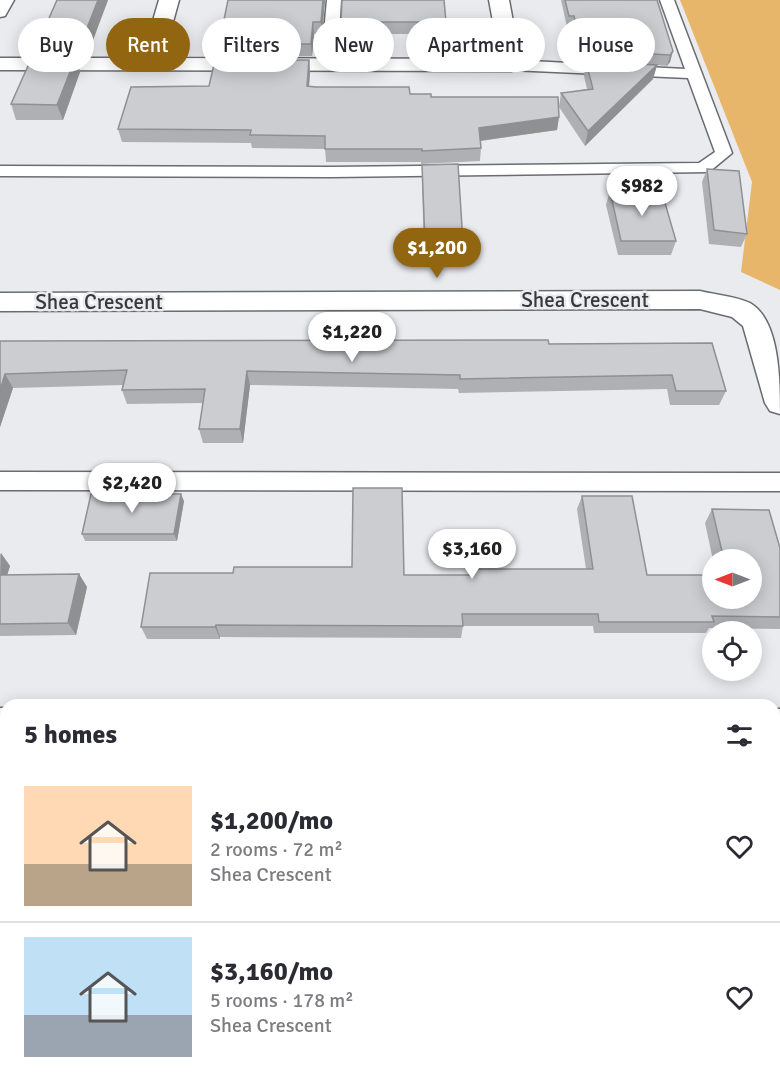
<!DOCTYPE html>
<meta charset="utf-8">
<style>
body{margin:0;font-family:Signika,sans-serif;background:#f7f7f7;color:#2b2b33;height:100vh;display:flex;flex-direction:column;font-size:22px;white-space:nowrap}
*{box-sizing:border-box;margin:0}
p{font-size:20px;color:#7c7c81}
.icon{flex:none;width:33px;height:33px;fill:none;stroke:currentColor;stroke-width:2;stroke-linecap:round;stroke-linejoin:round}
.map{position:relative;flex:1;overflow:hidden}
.side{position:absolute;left:0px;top:699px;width:780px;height:386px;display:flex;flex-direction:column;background:#fff;border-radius:18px 18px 0 0;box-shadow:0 3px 15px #0003}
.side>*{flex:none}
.top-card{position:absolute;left:18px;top:18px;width:744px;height:54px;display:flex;gap:12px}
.needle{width:39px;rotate:270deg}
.buttons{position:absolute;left:702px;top:549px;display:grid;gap:12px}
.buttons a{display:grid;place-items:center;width:60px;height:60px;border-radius:50%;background:#fff;box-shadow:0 3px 15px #0003;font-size:30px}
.price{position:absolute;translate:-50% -51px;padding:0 14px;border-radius:21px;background:#fff;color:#222;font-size:20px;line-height:39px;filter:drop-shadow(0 2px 3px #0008)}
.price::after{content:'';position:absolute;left:50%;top:36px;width:18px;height:14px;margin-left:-9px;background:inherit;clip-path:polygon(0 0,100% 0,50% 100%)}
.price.active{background:#926510;color:#fff}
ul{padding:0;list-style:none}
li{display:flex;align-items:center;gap:18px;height:150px;padding:0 24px}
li+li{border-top:2px solid #e1e1e2}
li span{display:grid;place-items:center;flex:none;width:168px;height:120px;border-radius:0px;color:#555}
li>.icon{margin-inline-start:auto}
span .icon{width:72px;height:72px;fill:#fffc;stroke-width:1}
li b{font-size:26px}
h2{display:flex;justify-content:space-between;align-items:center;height:72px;padding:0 24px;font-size:26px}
.chip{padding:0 21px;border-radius:27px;background:#fff;box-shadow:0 3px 15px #0003;font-size:21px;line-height:54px}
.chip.active{background:#926510;color:#fff}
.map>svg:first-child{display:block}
.green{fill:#e8b66b}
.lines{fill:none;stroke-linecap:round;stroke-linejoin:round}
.service-casing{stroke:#6b6c6f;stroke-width:3}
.minor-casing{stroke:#6b6c6f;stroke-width:3}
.service{fill:#fff;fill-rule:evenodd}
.minor{fill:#fff;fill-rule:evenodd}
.wall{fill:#afb0b3}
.shaded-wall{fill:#8e9092}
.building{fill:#cbcdd0;stroke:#8e9092;stroke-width:1.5}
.labels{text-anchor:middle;stroke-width:5;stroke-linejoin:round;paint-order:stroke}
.street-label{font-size:21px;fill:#373839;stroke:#eaebef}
</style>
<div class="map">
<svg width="780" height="1084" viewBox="0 0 780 1084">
<rect width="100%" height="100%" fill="#eaebef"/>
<!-- green -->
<path class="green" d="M680 0H780V290L741 272 752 182Z"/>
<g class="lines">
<defs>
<path id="service" d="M0 0H14L5 16 0 17Z
M327 0H341L337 64 329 69 321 64Z
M660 0H674L732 153 709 172 331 177 0 176V166L331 167 699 163 715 152 688 78 511 70 503 65 511 60 685 69Z
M0 472 780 473V491L0 490Z"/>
<path id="minor" d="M159 0H179L163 58 500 59 489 0H509L521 65 518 69 511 71 0 70V58H142Z
M700 291C716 295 735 296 750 303 780 320 780 382 780 414L770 411 765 403 743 326 732 317 700 309 0 311V293Z
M0 708H6V744H0Z
M774 709H780V745H774Z"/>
</defs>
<!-- service casing -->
<use href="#service" class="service-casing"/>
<!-- minor casing -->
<use href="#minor" class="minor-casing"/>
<!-- service -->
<use href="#service" class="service"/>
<!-- minor -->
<use href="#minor" class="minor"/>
</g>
<!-- wall -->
<path class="wall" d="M108 0 87 56H44L39 41Z
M228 0H325L322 34H314L312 56H221L219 44Z
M561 0H657L673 51 670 62 667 66 657 65 653 79 585 146 559 107 561 93 587 89 584 76 586 62 580 61 572 27H567Z
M341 22H446L445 34H341Z
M76 57 80 72 63 120H16L11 104Z
M309 60 310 73 309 86 431 97 559 117 557 130 481 141V148L480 161 421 164V162H326L325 149 252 148 251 143 122 142 118 129 209 86Z
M422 165 463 243 462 256H424L422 178Z
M707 169 747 234 741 247 709 244 702 182Z
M610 191 676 241 671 255H618L606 205Z
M0 341 549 344 712 343 726 391 719 405H670L667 389 459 393 458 389 250 385 243 443H203L199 429 203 403 127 404 122 390 123 385 13 388 0 427Z
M582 496 647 575 712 598 752 560H713L705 523 712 509 780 548V629L709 628 706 633H594L593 626H463L461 638 220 637V639H147L141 627 404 575H471L472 569H586L577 509Z
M184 501 177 541H85L82 534Z
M0 553 10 566 7 575 79 574 87 587 76 635 0 636Z
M0 831H6V913H0Z
M774 865H780V923H774Z"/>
<!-- shaded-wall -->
<path class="shaded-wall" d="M98 0H108L87 56 82 41Z
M323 0H325L322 34 321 22Z
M313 22 314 34 312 56 311 44Z
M673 51 670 62 667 66 670 55Z
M76 57 80 72 63 120 57 105Z
M309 60 310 73 308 99 307 86Z
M657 65 653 79 585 146 588 131Z
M559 117 557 130 478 141 479 128Z
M247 371 250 385 243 443 240 429Z
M5 374 13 388 0 427V390Z
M181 494 184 501 177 541 174 534Z
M1 553 10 566 3 588 0 583Z
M79 574 87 587 76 635 68 623Z
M216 625 220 637V639L215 627Z"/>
<!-- building -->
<path class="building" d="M57 0H98L82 41H39Z
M228 0H323L321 22H313L311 44H219Z
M342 0H444L446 22H341Z
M565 0H657L673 51 670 55 582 50 574 16H569Z
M32 57H76L57 105 11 104Z
M215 60H309L307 86 315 87H409L410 94H431V97H558L559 117 479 128 481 148 422 151V149H325V136L250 135 251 130 118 129 131 87 209 86Z
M586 62 657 65 588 131 561 93 593 89Z
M458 164 463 243H425L422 165Z
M707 169 739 171 747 234 714 230Z
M610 191 663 196 676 241H621Z
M548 340 549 344 712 343 726 391H676L672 375 460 379V375L247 371 240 429H199L205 389 122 390 127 370 5 374 0 390V341Z
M353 488H402L404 575H472V569H593L582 496H632L647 575H712V598H752V560H724L712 509 769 510 780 548V617L712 616 714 622H599L598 614H462L463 626 216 625 215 627H141L150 573H233L234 567H352Z
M91 494H181L174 534H82Z
M79 574 68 623 0 624V575Z
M0 831H6V898L4 907H0Z
M774 865H780V917H774Z
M0 933H6V1016H0Z"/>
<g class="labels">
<!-- street labels -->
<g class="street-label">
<text x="585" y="307">Shea Crescent</text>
<text x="99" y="309">Shea Crescent</text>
</g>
</g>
</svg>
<div class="buttons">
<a><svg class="needle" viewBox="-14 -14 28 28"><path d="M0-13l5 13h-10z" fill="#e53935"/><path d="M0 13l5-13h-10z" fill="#7c7c81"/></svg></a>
<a><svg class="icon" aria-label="locate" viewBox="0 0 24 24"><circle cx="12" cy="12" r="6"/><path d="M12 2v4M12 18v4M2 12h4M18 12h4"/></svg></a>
</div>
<b class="price" style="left:642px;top:217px">$982</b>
<b class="price active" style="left:437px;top:279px">$1,200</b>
<b class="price" style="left:352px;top:363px">$1,220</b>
<b class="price" style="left:132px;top:514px">$2,420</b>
<b class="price" style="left:472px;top:580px">$3,160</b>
<div class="top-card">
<a class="chip">Buy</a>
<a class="chip active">Rent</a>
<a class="chip">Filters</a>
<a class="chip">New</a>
<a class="chip">Apartment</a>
<a class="chip">House</a>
</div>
<section class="side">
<h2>5 homes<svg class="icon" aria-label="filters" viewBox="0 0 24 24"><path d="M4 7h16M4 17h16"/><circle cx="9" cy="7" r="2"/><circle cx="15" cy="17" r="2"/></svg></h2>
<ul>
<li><span style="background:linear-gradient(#ffd9b3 65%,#b9a48a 0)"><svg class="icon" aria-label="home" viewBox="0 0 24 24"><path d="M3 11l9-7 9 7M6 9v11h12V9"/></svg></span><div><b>$1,200/mo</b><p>2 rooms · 72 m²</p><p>Shea Crescent</p></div><svg class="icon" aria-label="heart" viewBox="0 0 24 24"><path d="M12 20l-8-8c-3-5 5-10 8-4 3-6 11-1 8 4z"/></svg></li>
<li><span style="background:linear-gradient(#bfe0f5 65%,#9aa5b1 0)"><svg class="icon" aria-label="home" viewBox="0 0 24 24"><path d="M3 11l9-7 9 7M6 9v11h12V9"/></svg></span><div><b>$3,160/mo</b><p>5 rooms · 178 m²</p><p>Shea Crescent</p></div><svg class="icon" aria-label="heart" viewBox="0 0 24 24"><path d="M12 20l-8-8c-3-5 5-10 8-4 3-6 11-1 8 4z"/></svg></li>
</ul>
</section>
</div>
